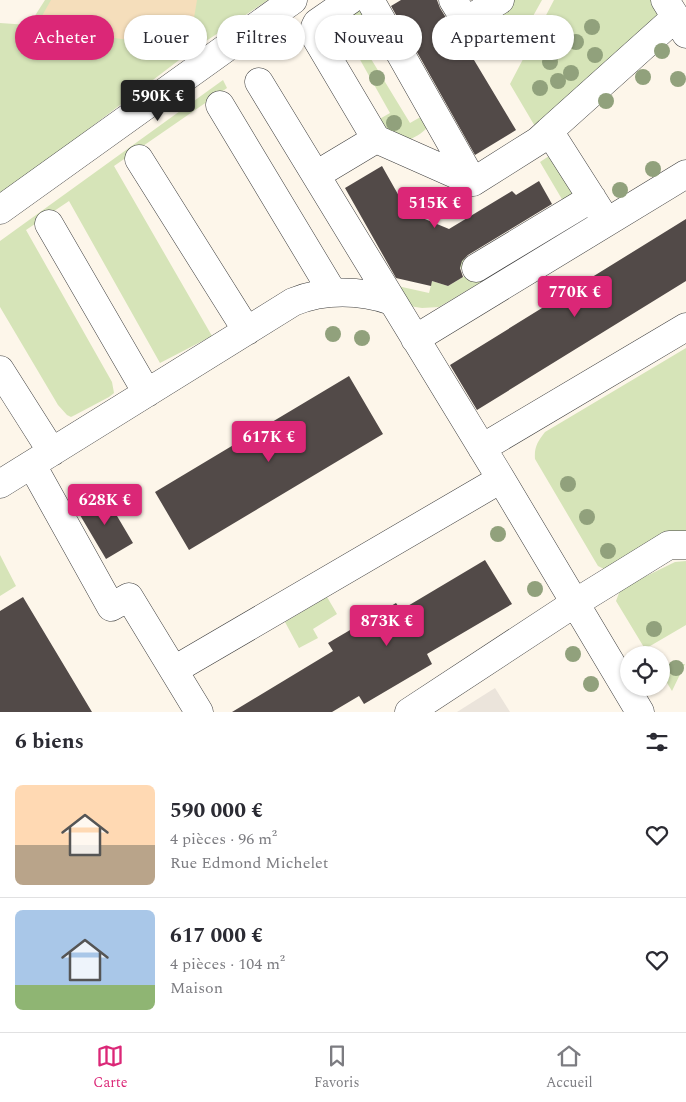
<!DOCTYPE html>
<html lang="fr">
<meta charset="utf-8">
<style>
body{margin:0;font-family:Spectral,serif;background:#f2f2f3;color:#2b2b33;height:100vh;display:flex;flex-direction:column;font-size:19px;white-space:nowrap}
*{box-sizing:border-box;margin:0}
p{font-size:16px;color:#7c7c81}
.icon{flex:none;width:28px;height:28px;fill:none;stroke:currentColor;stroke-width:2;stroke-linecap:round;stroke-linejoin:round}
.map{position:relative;height:712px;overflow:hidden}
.panel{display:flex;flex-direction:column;background:#fff;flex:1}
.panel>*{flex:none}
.banner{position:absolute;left:15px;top:15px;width:656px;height:45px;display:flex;gap:10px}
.controls{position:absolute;left:620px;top:646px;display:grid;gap:10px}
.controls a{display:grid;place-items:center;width:50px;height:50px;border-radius:50%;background:#fff;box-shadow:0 1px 4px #0004;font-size:25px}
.price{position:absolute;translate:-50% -42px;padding:0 11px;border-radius:5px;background:#db2777;color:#fff;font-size:16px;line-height:32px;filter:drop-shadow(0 1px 2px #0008)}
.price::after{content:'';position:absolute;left:50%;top:30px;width:15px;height:11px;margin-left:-8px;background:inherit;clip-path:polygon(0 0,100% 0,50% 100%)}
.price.current{background:#222;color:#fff}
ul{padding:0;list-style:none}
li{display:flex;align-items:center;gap:15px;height:125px;padding:0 15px}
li+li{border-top:1px solid #e1e1e2}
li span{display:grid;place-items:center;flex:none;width:140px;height:100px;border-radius:8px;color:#555}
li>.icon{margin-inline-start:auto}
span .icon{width:60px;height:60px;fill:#fffc;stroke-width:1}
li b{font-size:21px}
h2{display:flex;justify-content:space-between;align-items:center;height:60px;padding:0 15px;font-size:21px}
.pill{padding:0 18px;border-radius:22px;background:#fff;box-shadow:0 1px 4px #0004;font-size:18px;line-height:45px}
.pill.current{background:#db2777;color:#fff}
.tabs{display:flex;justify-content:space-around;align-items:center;height:70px;border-top:1px solid #e1e1e2;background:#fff;font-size:14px;color:#7c7c81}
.tabs a{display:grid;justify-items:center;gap:2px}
.tabs .current{color:#db2777}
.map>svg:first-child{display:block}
.green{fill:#d6e4b8}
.sand{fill:#f5debb}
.plaza{fill:#ebe4db}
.building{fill:#524a48}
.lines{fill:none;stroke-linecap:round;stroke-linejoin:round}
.minor-casing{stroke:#3e3e3e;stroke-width:29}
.minor{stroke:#fff;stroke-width:28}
.tree{fill:#91a17c}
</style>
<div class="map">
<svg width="686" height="712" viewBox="0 0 686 712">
<rect width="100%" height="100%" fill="#fdf6ea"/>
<!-- green -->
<path class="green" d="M45 0H268L191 51 53 156 0 193V23L29 25Z
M506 0H542L518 43 502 38 487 42 483 38 476 35 471 25Z
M554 0H655L665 18 536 128 510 84Z
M359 9 367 16 351 26 410 123 424 115 428 126C424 132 417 136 411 139L383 132 376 121 390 113 354 49H339L332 47 325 31Z
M223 80 227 88 114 166 212 336 160 363 69 201 26 230 112 382 114 393 109 397 75 415 71 417 67 415 58 405 0 307V241Z
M549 156H551L576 192 566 206 540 162Z
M583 210 591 217 439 307 422 308 409 306 393 285 429 293 432 281 448 286 465 276 458 263 468 256 478 274Z
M686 348V536L604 569 598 566 595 561 535 459C534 447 538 441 545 432Z
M0 555 16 586 0 596Z
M686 561V625L645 649 616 601 619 593 626 586 675 562Z
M327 597 337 614 313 629 318 638 299 648 285 622Z
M661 664H685L672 691 661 673Z"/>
<!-- sand -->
<path class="sand" d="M51 0H197L193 24 197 38 174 46 47 29 39 21Z"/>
<!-- plaza -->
<path class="plaza" d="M495 688 510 712H457Z"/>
<!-- building -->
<path class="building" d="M401 0H437L440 8 453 29 459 35 516 130 475 155 391 6Z
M382 166 408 212 449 229 512 191 516 195 539 181 552 204 468 255 462 261 460 268 463 277 448 286 432 281 431 286 396 278 345 188Z
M686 219V281L477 410 450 365Z
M349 376 383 434 189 550 155 492Z
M104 494 133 543 106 559 77 510Z
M485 560 512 604 427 654 432 664 364 704 359 696 332 712H232L333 651 328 643 396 603 401 610Z
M23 597 92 712H0V611Z"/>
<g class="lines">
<defs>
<path id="minor" d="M350 0 317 23 315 27V36L376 139
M370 0 473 182
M453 0 466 21 500 0
M665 0 686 34
M259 82 501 479 640 712
M220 105 333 293
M549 131 676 17
M139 159 247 331
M316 175 376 139 473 182 538 141 549 131 607 222
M0 210 293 0
M49 224 147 393
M476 268 592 198
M415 339 686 174
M0 370 52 452
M482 448 686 327
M32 465 111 607 129 597 199 712
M0 484 293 302C324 289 361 290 392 301
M174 670 501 479
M409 712 575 603 669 545H686"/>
</defs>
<!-- minor casing -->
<use href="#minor" class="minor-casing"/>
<!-- minor -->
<use href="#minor" class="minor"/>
</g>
<!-- trees -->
<g class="tree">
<circle cx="507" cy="24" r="8"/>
<circle cx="592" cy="27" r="8"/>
<circle cx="341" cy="32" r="8"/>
<circle cx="559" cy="34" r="8"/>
<circle cx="576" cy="42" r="8"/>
<circle cx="662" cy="51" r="8"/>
<circle cx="595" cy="55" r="8"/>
<circle cx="550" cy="62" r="8"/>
<circle cx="571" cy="73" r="8"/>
<circle cx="643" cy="77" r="8"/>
<circle cx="377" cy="78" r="8"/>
<circle cx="678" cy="79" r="8"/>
<circle cx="558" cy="81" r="8"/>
<circle cx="540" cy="88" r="8"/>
<circle cx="606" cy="101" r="8"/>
<circle cx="394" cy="123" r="8"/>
<circle cx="653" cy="169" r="8"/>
<circle cx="620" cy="190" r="8"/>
<circle cx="333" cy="334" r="8"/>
<circle cx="362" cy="338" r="8"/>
<circle cx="568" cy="484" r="8"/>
<circle cx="587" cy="517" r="8"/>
<circle cx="498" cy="534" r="8"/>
<circle cx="608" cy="551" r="8"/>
<circle cx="535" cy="589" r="8"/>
<circle cx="654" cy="629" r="8"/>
<circle cx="573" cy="654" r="8"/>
<circle cx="676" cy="668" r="8"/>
<circle cx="591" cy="684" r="8"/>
</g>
</svg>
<div class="controls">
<a><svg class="icon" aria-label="locate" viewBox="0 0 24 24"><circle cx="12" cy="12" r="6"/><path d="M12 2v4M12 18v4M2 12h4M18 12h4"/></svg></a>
</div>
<b class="price current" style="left:158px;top:122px">590K €</b>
<b class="price" style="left:435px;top:229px">515K €</b>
<b class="price" style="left:575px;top:318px">770K €</b>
<b class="price" style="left:269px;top:463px">617K €</b>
<b class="price" style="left:105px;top:526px">628K €</b>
<b class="price" style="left:387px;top:647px">873K €</b>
<div class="banner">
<a class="pill current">Acheter</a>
<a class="pill">Louer</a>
<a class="pill">Filtres</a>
<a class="pill">Nouveau</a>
<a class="pill">Appartement</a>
</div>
</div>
<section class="panel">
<h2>6 biens<svg class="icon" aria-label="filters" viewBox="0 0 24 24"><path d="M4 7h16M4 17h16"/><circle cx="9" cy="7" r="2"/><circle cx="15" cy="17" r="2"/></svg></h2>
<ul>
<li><span style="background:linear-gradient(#ffd9b3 60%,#b9a48a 0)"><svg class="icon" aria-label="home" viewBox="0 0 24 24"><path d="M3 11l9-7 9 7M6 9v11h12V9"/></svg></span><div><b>590 000 €</b><p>4 pièces · 96 m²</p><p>Rue Edmond Michelet</p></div><svg class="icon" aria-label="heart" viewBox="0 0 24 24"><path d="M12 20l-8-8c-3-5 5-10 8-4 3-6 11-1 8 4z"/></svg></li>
<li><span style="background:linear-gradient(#a9c7e8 75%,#8fb573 0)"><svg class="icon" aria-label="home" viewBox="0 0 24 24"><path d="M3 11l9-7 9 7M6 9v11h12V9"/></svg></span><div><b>617 000 €</b><p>4 pièces · 104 m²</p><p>Maison</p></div><svg class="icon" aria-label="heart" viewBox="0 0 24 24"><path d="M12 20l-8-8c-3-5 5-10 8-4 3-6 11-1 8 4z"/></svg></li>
</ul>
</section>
<nav class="tabs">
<a class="current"><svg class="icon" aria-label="map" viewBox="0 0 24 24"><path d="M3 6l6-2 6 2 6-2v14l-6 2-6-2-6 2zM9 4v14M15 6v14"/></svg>Carte</a>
<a><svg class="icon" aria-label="saved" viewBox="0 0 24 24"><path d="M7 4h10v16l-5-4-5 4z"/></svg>Favoris</a>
<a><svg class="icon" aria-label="home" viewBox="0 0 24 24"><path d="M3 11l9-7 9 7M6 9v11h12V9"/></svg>Accueil</a>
</nav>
